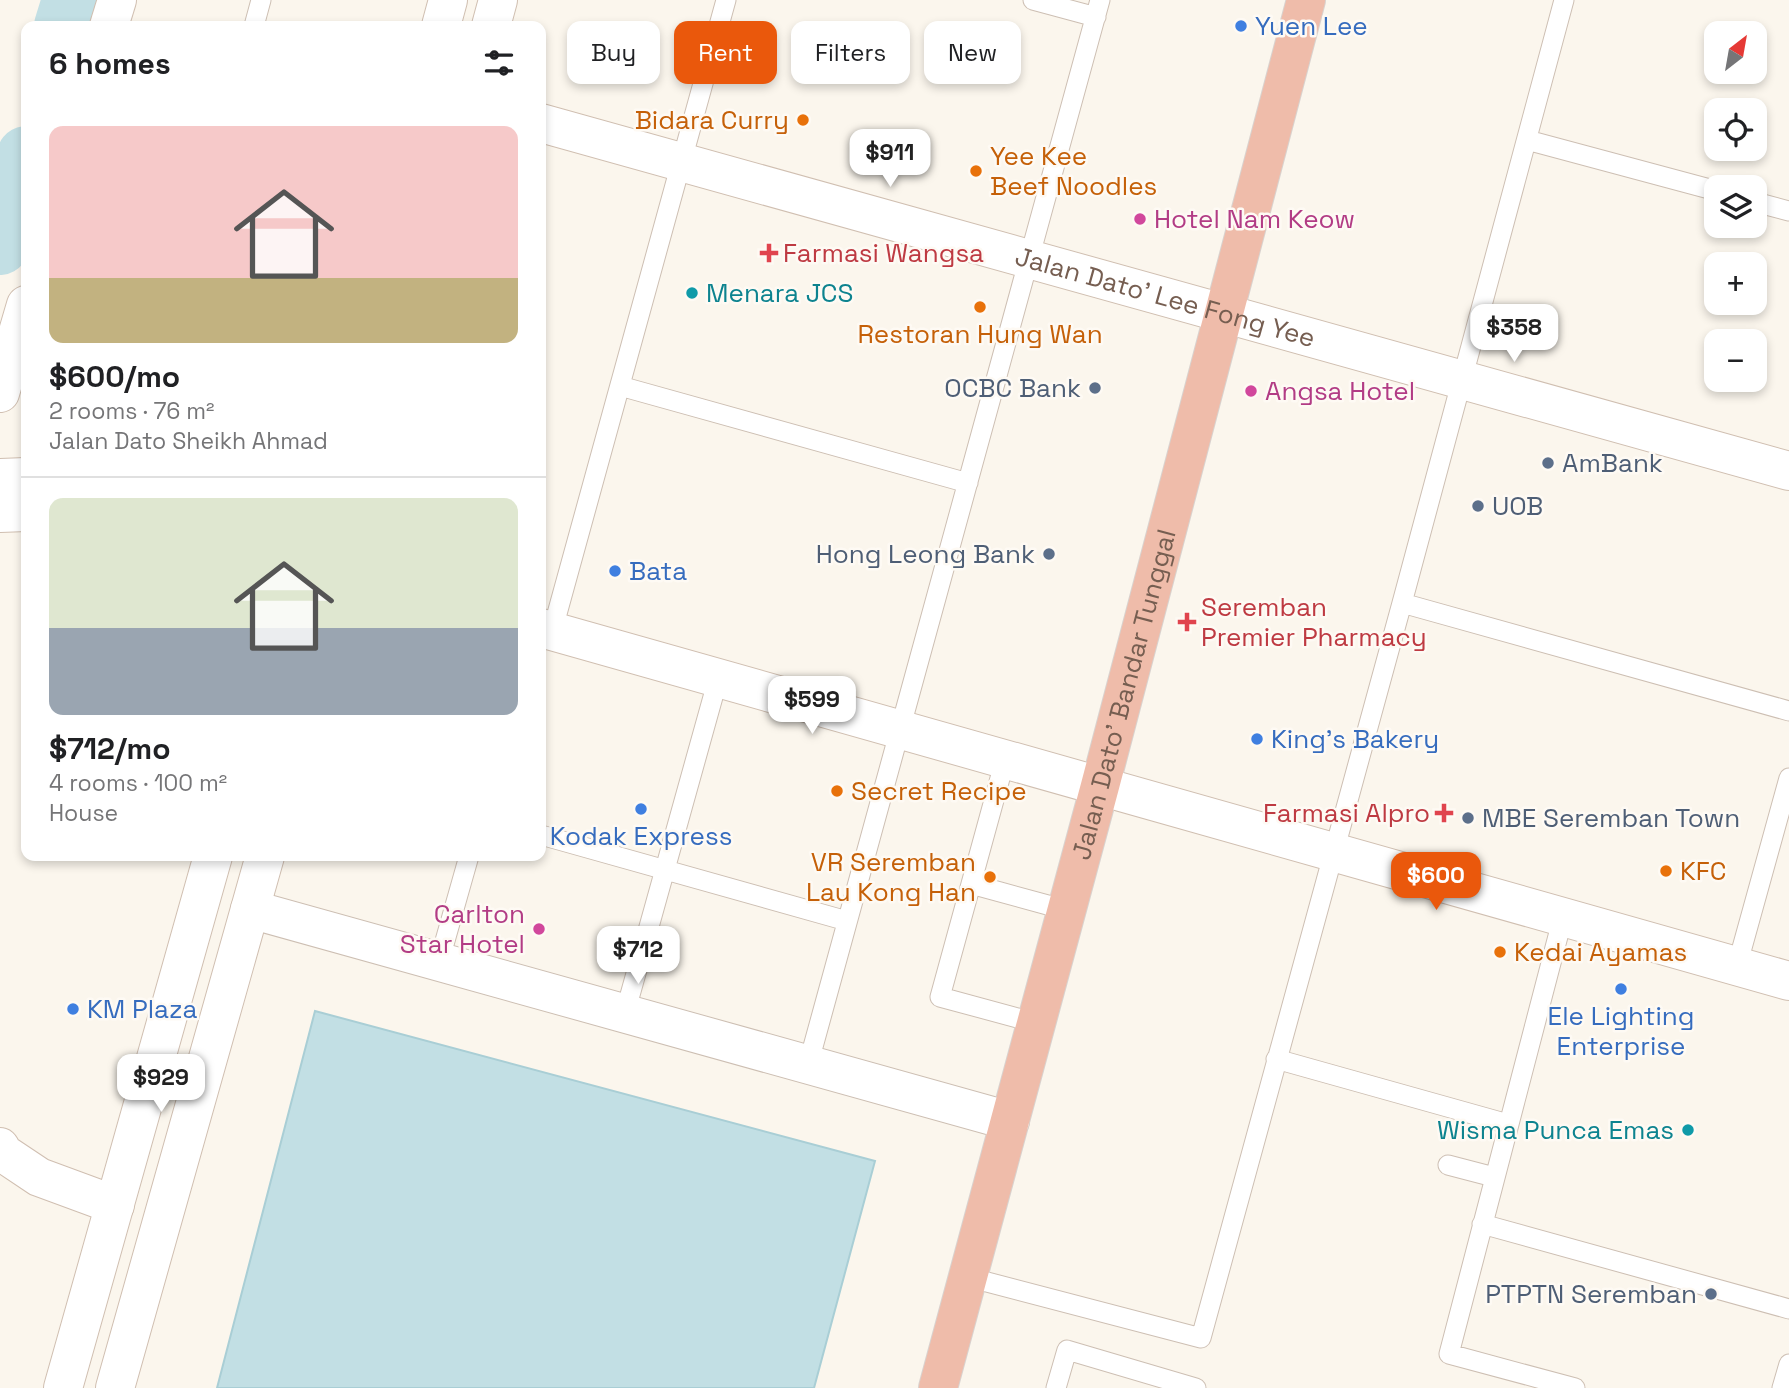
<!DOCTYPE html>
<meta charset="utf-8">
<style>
body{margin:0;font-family:"Space Grotesk",sans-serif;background:#f2f2f2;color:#202124;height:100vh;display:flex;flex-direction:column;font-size:26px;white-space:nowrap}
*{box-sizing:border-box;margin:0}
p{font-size:23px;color:#757577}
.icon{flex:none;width:38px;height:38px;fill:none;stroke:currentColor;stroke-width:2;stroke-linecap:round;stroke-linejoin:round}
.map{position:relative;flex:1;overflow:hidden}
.details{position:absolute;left:21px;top:21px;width:525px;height:840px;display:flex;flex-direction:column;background:#fff;border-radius:14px;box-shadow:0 4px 10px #0003}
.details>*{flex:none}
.top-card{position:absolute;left:567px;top:21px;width:665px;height:63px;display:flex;gap:14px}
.needle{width:46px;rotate:31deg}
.controls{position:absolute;left:1704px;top:21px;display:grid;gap:14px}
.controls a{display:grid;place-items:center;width:63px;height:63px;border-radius:14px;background:#fff;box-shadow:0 4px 10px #0003;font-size:35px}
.price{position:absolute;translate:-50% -60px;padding:0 16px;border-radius:14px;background:#fff;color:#222;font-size:23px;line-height:46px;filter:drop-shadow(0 2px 4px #0008)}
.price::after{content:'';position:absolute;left:50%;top:42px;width:21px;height:16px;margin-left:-10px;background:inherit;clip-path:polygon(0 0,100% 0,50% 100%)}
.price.active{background:#ea580c;color:#fff}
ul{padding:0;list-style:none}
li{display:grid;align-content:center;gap:14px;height:371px;padding:0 28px}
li+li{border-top:2px solid #e0e0e0}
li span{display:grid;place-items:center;height:217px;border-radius:14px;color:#555}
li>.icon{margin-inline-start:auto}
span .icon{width:126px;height:126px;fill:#fffc;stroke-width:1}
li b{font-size:30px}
h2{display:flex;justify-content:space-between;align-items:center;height:84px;padding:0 28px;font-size:30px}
.pill{padding:0 24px;border-radius:14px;background:#fff;box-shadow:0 4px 10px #0003;font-size:24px;line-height:63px}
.pill.active{background:#ea580c;color:#fff}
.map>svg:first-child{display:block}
.water{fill:#c2dfe4;stroke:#a9ced5;stroke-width:2}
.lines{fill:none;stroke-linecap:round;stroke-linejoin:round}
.river{stroke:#c2dfe4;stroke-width:58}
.lane-casing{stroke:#cdbfb3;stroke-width:21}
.street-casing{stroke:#cdbfb3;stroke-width:40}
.secondary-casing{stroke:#d0bfb1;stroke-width:40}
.highway-casing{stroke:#d9d2ce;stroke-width:40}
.lane{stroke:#fff;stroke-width:19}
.street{stroke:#fff;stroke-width:38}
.secondary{stroke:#fff;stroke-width:38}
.highway{stroke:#efbcaa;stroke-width:38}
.shop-dot{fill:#3f7fe0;stroke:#fefaf4;stroke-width:2.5}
.food-dot{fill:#e8710a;stroke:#fefaf4;stroke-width:2.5}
.hotel-dot{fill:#d1479c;stroke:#fefaf4;stroke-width:2.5}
.health-dot{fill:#e0444e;stroke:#fefaf4;stroke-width:2.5}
.culture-dot{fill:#0f9aa8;stroke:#fefaf4;stroke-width:2.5}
.service-dot{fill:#5c6f8a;stroke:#fefaf4;stroke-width:2.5}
.labels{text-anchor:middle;stroke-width:5;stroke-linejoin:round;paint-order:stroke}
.shop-label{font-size:26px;fill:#366cbe;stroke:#fefaf4;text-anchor:start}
.food-label{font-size:26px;fill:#c56008;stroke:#fefaf4;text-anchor:start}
.hotel-label{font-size:26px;fill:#b23c85;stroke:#fefaf4;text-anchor:start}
.health-label{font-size:26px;fill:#be3a42;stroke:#fefaf4;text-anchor:start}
.culture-label{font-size:26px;fill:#0d838f;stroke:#fefaf4;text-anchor:start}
.street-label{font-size:26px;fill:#765e51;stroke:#fefaf4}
.service-label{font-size:26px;fill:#4e5e75;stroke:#fefaf4;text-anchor:end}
</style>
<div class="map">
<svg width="1789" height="1388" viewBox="0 0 1789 1388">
<rect width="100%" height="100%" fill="#fbf6ed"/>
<!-- water -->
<path class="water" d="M315 1011 875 1161 814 1388H217Z"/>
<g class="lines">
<!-- river -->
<path class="river" d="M63 26 71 0
M0 246 26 155"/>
<defs>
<path id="lane" d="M1033 0 1096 17
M254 26 261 0
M1527 140 1717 191
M1755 202 1789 211
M620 386 968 483
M1402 603 1789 711
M552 632 726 0
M1005 760 940 997 1036 1023
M541 835 847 921
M971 884 1066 910
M1563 917 1449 1354 1575 1388
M439 962 469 856
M1737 966 1789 778
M625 1013 718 679
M1276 1059 1508 1124
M808 1065 1100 0
M1448 1165 1494 1177
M1482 1224 1789 1309
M968 1277 1201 1338 1402 603 1564 0
M1056 1388 1067 1350 1196 1388
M1782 1388 1789 1364"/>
<path id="street" d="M250 909 1010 1121"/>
<g id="secondary">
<path d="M109 26 117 0"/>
<path d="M441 26 448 0"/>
<path d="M491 26 498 0"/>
<path id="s1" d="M541 123 1789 471"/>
<path d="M0 393 26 305"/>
<path d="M0 478 26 477"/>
<path d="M0 513 26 512"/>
<path d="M541 628 1789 981"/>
<path d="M0 1147 3 1153 39 1177 115 1205"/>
<path d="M63 1388 213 856"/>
<path d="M115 1388 265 856"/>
</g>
<g id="highway">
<path id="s2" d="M938 1388 1100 786 1306 0"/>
</g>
</defs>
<!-- lane casing -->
<use href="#lane" class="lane-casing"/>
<!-- street casing -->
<use href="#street" class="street-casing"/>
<!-- secondary casing -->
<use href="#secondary" class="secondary-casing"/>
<!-- highway casing -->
<use href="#highway" class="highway-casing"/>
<!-- lane -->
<use href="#lane" class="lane"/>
<!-- street -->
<use href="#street" class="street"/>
<!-- secondary -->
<use href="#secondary" class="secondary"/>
<!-- highway -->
<use href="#highway" class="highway"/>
</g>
<!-- markers -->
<g class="shop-dot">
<circle cx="1241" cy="26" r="7"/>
<circle cx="615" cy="571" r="7"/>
<circle cx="1257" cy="739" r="7"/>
<circle cx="641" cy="809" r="7"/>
<circle cx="1621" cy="989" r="7"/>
<circle cx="73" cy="1009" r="7"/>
</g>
<g class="food-dot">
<circle cx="803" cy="120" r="7"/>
<circle cx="976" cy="171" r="7"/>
<circle cx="980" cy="307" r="7"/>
<circle cx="837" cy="791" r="7"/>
<circle cx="1666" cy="871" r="7"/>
<circle cx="990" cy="877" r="7"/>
<circle cx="1500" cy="952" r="7"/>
</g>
<g class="hotel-dot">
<circle cx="1140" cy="219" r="7"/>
<circle cx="1251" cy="391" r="7"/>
<circle cx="539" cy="929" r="7"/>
</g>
<g class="health-dot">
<path d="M765.5 242.5h7v7h7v7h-7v7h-7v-7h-7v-7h7z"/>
<path d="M1183.5 611.5h7v7h7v7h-7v7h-7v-7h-7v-7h7z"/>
<path d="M1440.5 802.5h7v7h7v7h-7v7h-7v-7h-7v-7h7z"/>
</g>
<g class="culture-dot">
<circle cx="692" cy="293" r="7"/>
<circle cx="1688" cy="1130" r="7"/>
</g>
<g class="service-dot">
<circle cx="1095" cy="388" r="7"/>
<circle cx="1548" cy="463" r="7"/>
<circle cx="1478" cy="506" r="7"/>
<circle cx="1049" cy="554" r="7"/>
<circle cx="1468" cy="818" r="7"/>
<circle cx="1711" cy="1294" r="7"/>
</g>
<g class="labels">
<!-- shop labels -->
<g class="shop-label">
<text x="1255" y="35">Yuen Lee</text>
<text x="629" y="580">Bata</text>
<text x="1271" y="748">King's Bakery</text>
<text x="641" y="845" text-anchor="middle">Kodak Express</text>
<text x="87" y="1018">KM Plaza</text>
<text x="1621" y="1025" text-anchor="middle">Ele Lighting<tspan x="1621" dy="30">Enterprise</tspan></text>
</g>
<!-- food labels -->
<g class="food-label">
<text x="789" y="129" text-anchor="end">Bidara Curry</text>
<text x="990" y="165">Yee Kee<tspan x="990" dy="30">Beef Noodles</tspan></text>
<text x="980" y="343" text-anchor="middle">Restoran Hung Wan</text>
<text x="851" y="800">Secret Recipe</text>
<text x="976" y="871" text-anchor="end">VR Seremban<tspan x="976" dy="30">Lau Kong Han</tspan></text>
<text x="1680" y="880">KFC</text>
<text x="1514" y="961">Kedai Ayamas</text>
</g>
<!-- hotel labels -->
<g class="hotel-label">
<text x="1154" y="228">Hotel Nam Keow</text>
<text x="1265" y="400">Angsa Hotel</text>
<text x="525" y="923" text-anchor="end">Carlton<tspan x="525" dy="30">Star Hotel</tspan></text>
</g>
<!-- health labels -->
<g class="health-label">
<text x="783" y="262">Farmasi Wangsa</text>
<text x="1201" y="616">Seremban<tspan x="1201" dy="30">Premier Pharmacy</tspan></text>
<text x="1430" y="822" text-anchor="end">Farmasi Alpro</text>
</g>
<!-- culture labels -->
<g class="culture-label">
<text x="706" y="302">Menara JCS</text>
<text x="1674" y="1139" text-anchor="end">Wisma Punca Emas</text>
</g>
<!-- street labels -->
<g class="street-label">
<text dy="9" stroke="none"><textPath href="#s1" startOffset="648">Jalan Dato' Lee Fong Yee</textPath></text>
<text dy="9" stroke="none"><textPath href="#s2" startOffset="718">Jalan Dato' Bandar Tunggal</textPath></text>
</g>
<!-- service labels -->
<g class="service-label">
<text x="1081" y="397">OCBC Bank</text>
<text x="1562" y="472" text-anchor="start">AmBank</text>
<text x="1492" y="515" text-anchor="start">UOB</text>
<text x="1035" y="563">Hong Leong Bank</text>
<text x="1482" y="827" text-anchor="start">MBE Seremban Town</text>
<text x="1697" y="1303">PTPTN Seremban</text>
</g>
</g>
</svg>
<div class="controls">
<a><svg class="needle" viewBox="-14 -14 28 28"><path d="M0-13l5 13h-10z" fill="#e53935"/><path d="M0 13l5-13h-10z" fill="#757577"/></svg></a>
<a><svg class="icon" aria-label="locate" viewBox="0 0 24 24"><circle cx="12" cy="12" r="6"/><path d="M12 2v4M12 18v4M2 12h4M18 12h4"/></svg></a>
<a><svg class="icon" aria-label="layers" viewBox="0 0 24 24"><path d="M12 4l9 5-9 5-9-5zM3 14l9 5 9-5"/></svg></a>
<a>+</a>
<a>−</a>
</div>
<b class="price" style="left:890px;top:189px">$911</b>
<b class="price" style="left:1514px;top:364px">$358</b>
<b class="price" style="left:812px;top:736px">$599</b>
<b class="price active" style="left:1436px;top:912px">$600</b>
<b class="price" style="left:638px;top:986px">$712</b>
<b class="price" style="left:161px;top:1114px">$929</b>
<div class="top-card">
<a class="pill">Buy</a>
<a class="pill active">Rent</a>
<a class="pill">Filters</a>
<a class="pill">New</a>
</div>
<section class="details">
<h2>6 homes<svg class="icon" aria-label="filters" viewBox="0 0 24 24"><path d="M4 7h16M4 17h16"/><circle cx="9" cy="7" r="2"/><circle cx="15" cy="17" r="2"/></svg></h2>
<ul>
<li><span style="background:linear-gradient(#f6c9c9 70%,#c2b280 0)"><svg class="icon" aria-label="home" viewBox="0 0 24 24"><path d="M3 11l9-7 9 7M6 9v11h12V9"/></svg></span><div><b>$600/mo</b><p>2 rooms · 76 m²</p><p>Jalan Dato Sheikh Ahmad</p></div></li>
<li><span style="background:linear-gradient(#dfe7d0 60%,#9aa5b1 0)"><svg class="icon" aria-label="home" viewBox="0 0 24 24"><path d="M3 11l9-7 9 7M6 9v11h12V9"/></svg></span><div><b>$712/mo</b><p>4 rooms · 100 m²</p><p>House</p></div></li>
</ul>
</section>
</div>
